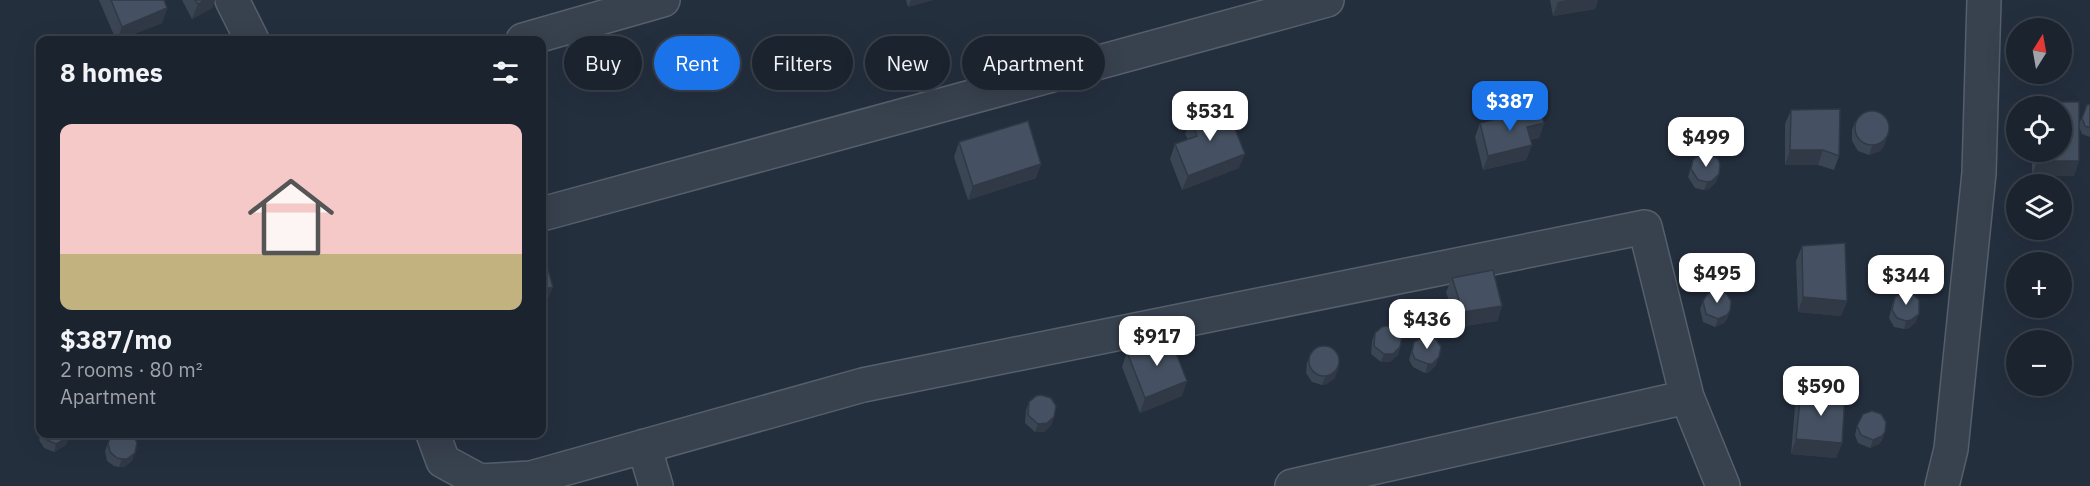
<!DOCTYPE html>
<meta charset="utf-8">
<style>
body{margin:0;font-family:"IBM Plex Sans",sans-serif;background:#242b36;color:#f1f3f6;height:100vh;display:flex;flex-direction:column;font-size:22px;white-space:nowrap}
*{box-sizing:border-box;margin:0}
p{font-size:20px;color:#a0a4aa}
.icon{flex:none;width:33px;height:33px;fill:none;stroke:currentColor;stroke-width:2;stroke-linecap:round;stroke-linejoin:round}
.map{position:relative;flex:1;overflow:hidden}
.drawer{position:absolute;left:36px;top:36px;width:510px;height:402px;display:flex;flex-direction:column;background:#1b232e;border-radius:12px;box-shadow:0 6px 24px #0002,0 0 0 2px #39404a}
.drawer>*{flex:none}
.banner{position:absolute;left:564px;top:36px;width:570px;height:54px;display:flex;gap:12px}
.needle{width:39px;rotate:11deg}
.controls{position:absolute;left:2006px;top:18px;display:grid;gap:12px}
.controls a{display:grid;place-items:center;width:66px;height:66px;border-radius:50%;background:#1b232e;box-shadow:0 6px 24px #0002,0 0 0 2px #39404a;font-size:30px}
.price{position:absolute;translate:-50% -51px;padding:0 14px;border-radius:12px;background:#fff;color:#222;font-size:20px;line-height:39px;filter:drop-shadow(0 2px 3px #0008)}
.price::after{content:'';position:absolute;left:50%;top:36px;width:18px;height:14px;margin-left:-9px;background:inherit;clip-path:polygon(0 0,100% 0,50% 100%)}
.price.selected{background:#1a73e8;color:#fff}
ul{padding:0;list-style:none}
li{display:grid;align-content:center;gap:12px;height:318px;padding:0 24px}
li span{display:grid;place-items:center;height:186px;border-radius:12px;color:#555}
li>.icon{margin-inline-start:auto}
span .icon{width:108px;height:108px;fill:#fffc;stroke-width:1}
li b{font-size:26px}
h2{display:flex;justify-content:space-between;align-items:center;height:72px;padding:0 24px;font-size:26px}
.pill{padding:0 21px;border-radius:27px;background:#1b232e;box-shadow:0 6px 24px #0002,0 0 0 2px #39404a;font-size:21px;line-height:54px}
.pill.selected{background:#1a73e8;color:#fff}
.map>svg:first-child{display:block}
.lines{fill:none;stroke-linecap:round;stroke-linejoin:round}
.minor-casing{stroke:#565f6c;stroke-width:36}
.minor{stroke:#38414e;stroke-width:33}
.wall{fill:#3b4654}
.shaded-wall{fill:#303945}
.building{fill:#455162;stroke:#303945;stroke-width:1.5}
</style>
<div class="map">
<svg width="2090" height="486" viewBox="0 0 2090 486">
<rect width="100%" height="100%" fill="#242f3e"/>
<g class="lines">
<defs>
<path id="minor" d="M232 0 252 40
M523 40 663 0
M542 214 1327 0
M433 434 443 461 480 481 531 478 540 486
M644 446 656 486
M531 478 863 385 1645 227 1687 397
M1292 486 1687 397 1723 486
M1942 486 1951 449 1979 173 1984 0"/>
</defs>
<!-- minor casing -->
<use href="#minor" class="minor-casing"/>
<!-- minor -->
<use href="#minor" class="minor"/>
</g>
<!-- wall -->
<path class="wall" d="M99 0H164L167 8 162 23 119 40H116Z
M182 0H215L212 8 192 19Z
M906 0H933L908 7Z
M1550 0H1598L1595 9 1553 16Z
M2037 102H2079V124L2087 105 2090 104V137L2082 134 2079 127V161L2074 176H2032V152H2061V106H2035Z
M1791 110 1839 156 1834 170 1818 165H1785V124Z
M1191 119 1239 168 1182 190 1170 159 1175 144 1188 140 1185 134Z
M1855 122 1884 146 1880 151 1869 155 1858 151 1852 141V130Z
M1480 123H1544L1539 138 1530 140 1532 145 1526 160 1483 170 1475 137Z
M959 142 1041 164 1036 178 968 200 954 157Z
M1693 160 1719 174 1716 182 1709 189 1704 190 1695 188 1688 177Z
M1802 246 1847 301 1841 316 1798 312 1796 261Z
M1452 278 1502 306 1497 321 1458 327 1446 292Z
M1895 297 1916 322 1909 328 1904 329 1894 327 1889 318 1892 305Z
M1703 301 1730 311 1727 319 1724 323 1715 327 1703 322 1700 309Z
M1375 333 1400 347 1398 355 1390 362H1381L1371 354 1372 341Z
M1414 342 1436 365 1429 372 1425 373 1413 367 1409 360Z
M1127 352 1182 396 1140 413 1122 367Z
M1310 355 1335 378 1327 384 1322 385 1312 382 1306 373 1307 363Z
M1801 391 1842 443 1836 458 1791 454 1795 406Z
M1029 402 1054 417 1051 425 1044 432H1035L1025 423 1026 410Z
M1857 426 1882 440 1879 444 1870 448 1858 443 1855 435Z
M41 434H70L66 445 54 452 44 448 39 440Z
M108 443 132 461 124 467H119L114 466 107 461 105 451Z"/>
<!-- shaded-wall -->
<path class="shaded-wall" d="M205 0H215L212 8 192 19 198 4Z
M911 0H933L908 7Z
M1566 0H1598L1595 9 1553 16 1558 2Z
M167 8 162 23 119 40H117L122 27Z
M1544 123 1539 138 1522 142 1527 127Z
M1887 138 1884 146 1880 151 1869 155 1872 146Z
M1532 145 1526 160 1483 170 1488 156Z
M1790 150H1823L1818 165H1785Z
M1245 154 1239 168 1182 190 1188 176Z
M2037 161H2079L2074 176H2032Z
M1041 164 1036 178 968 200 973 186Z
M1719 174 1716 182 1709 189 1704 190 1707 182Z
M553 287 547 302 542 304V290Z
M1803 297 1847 301 1841 316 1798 312Z
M1502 306 1497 321 1458 327 1463 312Z
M1730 311 1727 319 1724 323 1715 327 1718 319Z
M1919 314 1916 322 1909 328 1904 329 1906 321Z
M1400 347 1398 355 1390 362H1381L1384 354Z
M1439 357 1436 365 1429 372 1425 373 1428 364Z
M1340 365 1335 378 1327 384 1322 385 1325 377Z
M1187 381 1182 396 1140 413 1145 398Z
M1054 417 1051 425 1044 432H1035L1038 424Z
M1885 432 1882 440 1879 444 1870 448 1873 440Z
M69 437 66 445 54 452 56 444Z
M1796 439 1842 443 1836 458 1791 454Z
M135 453 132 461 124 467H119L122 459Z"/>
<!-- building -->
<path class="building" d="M111 0H164L167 8 122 27Z
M195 0H205L198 4Z
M2037 102H2079V161H2037V152H2061V106H2037Z
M2090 104V128L2085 126 2082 118 2087 105Z
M1226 106 1245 154 1188 176 1175 144 1197 136 1191 119Z
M1540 108 1544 123 1527 127 1532 145 1488 156 1480 123Z
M1840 109 1839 156 1823 150H1790L1791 110Z
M1855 128a17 17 0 1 1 34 0a17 17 0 1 1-34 0Z
M1028 121 1041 164 973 186 959 142Z
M1700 154H1710L1718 159 1720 164 1719 174 1712 181 1707 182 1698 180 1691 169 1693 160Z
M1845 243 1847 301 1803 297 1802 246Z
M542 249 553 287 542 290Z
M1493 270 1502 306 1463 312 1452 278Z
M1716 290 1726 293 1731 301 1730 311 1727 315 1718 319 1706 314 1703 301 1708 293Z
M1903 292 1912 293 1919 300V314L1911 320 1906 321 1897 318 1892 310 1895 297Z
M1387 326 1396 329 1402 337 1400 347 1393 354H1384L1374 346 1375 333 1382 327Z
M1169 335 1187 381 1145 398 1127 352Z
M1426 335 1435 338 1441 347 1439 357 1432 364H1428L1415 359 1412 352 1414 342Z
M1309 361a15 15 0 1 1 30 0a15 15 0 1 1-30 0Z
M1801 391 1845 395 1842 443 1796 439Z
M1041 395 1051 398 1056 406 1054 417 1047 423 1038 424 1028 415 1029 402 1036 396Z
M1872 411 1881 414 1886 422 1885 432 1882 436 1873 440 1861 435 1857 426 1863 414Z
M43 434H70L69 437 56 444 47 440Z
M112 434H133L137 443 135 453 127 459H122L117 458 110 452 108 443Z"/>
</svg>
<div class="controls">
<a><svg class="needle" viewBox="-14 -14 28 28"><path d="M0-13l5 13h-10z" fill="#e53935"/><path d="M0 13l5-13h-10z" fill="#a0a4aa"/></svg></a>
<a><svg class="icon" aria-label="locate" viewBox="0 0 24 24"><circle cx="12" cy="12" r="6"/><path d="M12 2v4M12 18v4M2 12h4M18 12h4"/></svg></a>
<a><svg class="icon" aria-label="layers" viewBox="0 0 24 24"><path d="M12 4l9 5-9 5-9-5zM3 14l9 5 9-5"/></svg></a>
<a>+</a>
<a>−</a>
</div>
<b class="price selected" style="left:1510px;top:132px">$387</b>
<b class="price" style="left:1210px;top:142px">$531</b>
<b class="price" style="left:1706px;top:168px">$499</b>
<b class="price" style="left:1717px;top:304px">$495</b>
<b class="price" style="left:1906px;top:306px">$344</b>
<b class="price" style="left:1427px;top:350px">$436</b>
<b class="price" style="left:1157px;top:367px">$917</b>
<b class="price" style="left:1821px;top:417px">$590</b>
<div class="banner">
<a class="pill">Buy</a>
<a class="pill selected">Rent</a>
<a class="pill">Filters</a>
<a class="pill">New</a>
<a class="pill">Apartment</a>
</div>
<section class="drawer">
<h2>8 homes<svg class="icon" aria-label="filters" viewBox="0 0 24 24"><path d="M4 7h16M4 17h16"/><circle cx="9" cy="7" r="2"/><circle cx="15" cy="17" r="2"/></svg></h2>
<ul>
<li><span style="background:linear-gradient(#f6c9c9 70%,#c2b280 0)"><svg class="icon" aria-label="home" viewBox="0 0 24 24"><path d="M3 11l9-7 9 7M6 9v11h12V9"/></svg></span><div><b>$387/mo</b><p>2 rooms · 80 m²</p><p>Apartment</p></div></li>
</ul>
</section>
</div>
